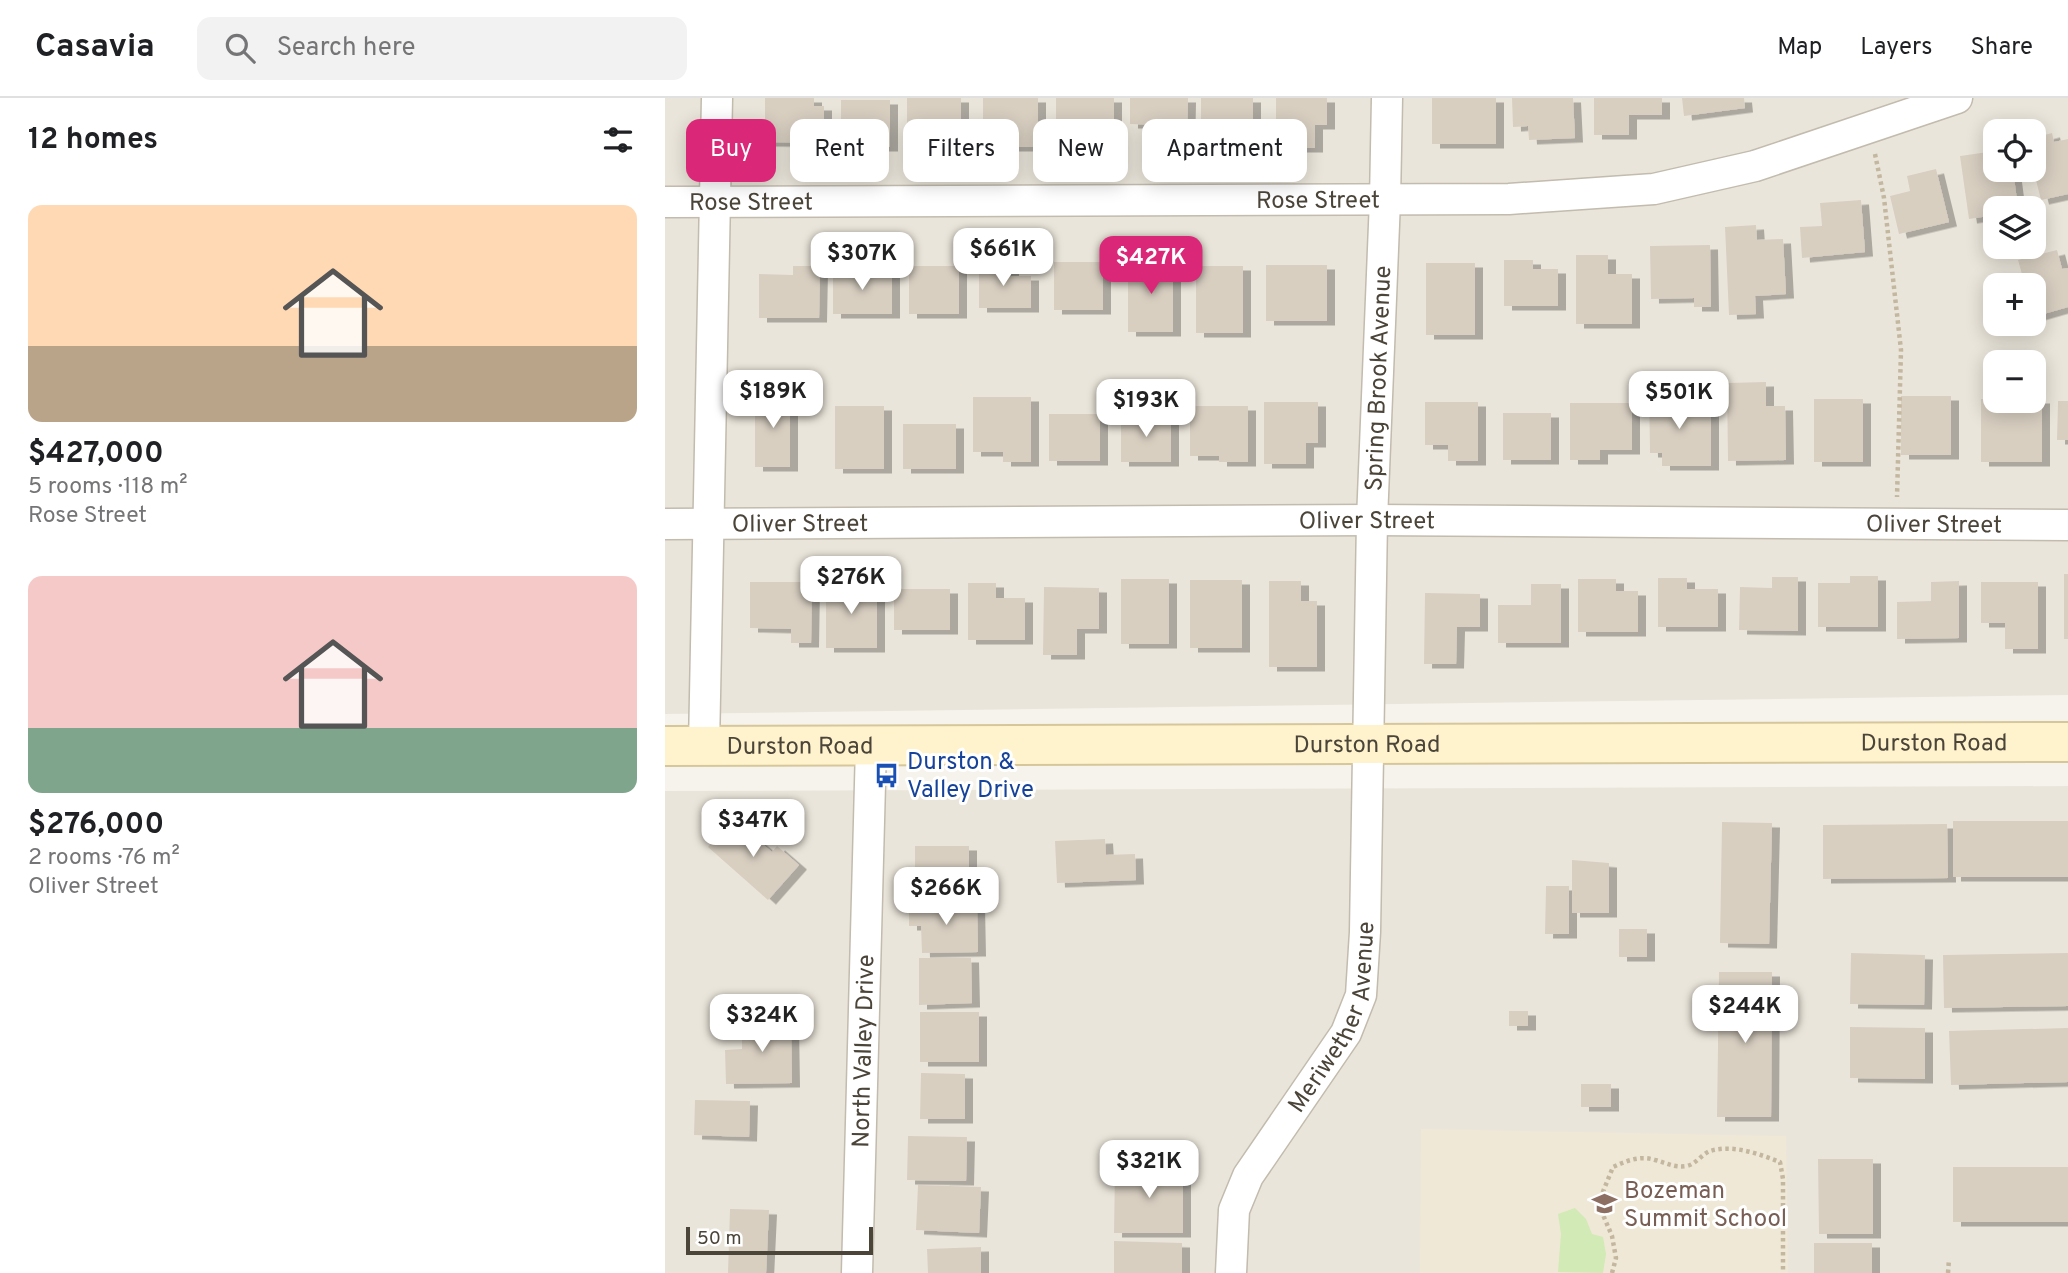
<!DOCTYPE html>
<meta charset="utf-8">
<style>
body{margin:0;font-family:Overpass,sans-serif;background:#f2f2f2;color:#202124;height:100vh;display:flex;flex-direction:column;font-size:26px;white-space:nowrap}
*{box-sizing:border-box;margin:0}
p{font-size:23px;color:#757577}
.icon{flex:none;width:38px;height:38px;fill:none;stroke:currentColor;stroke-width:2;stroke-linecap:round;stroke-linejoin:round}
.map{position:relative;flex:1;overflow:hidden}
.sheet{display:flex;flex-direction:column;background:#fff;width:665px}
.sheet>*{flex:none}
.banner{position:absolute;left:21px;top:21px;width:665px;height:63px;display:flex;gap:14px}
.fabs{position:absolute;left:1318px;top:21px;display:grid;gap:14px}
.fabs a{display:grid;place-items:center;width:63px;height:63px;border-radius:14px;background:#fff;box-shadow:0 4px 18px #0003;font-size:35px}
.scale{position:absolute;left:21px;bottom:18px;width:187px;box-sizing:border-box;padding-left:7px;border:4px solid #4b4439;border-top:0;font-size:19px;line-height:24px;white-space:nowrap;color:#4b4439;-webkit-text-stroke:5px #fff;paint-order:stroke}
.price{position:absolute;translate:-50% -60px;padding:0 16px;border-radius:14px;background:#fff;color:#222;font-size:23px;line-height:46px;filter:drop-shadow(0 2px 4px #0008)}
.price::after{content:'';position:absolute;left:50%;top:42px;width:21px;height:16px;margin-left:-10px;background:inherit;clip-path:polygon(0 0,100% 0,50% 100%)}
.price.current{background:#db2777;color:#fff}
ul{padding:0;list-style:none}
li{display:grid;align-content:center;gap:14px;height:371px;padding:0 28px}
li span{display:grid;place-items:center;height:217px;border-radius:14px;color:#555}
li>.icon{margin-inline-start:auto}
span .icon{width:126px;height:126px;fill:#fffc;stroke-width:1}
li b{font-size:30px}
h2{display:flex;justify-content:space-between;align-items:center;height:84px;padding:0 28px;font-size:30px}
.tag{padding:0 24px;border-radius:14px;background:#fff;box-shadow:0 4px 18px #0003;font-size:24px;line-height:63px}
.tag.current{background:#db2777;color:#fff}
header{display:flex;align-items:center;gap:42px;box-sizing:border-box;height:98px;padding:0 35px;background:#fff;border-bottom:2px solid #e0e0e0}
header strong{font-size:33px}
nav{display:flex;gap:38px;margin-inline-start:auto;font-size:24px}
.search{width:490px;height:63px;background:#f2f2f2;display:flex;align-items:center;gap:18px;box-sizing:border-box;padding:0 24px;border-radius:14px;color:#757577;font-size:26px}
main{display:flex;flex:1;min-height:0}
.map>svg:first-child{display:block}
.residential{fill:#eae5da;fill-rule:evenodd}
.education{fill:#efe8d6}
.green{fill:#d2eab5}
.building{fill:#d8cfc1;filter:url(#shadow)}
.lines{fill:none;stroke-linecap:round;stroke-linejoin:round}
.minor-casing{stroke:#c2bbae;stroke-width:33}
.secondary-casing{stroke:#d6c79b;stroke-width:42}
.path{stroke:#c4b79f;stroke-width:4.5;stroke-dasharray:3.5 3.5;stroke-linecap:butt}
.minor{stroke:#fff;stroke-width:30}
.secondary{stroke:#fff3cd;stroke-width:38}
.labels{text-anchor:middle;stroke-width:6;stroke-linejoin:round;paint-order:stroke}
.street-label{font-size:24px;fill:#4b4439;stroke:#fff}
.transit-label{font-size:24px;fill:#164399;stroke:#fff;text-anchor:start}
.education-label{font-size:24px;fill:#785e54;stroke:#fff;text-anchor:start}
</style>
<header>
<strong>Casavia</strong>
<div class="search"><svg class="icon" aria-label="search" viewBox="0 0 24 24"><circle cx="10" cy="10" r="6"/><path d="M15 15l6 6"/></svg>Search here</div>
<nav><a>Map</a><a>Layers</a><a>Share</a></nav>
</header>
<main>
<section class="sheet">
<h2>12 homes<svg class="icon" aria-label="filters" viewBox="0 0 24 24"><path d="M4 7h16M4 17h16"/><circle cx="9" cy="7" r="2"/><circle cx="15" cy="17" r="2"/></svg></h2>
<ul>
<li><span style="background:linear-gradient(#ffd9b3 65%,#b9a48a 0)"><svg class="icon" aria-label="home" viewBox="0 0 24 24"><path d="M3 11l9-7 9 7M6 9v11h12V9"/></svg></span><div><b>$427,000</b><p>5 rooms · 118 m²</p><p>Rose Street</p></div></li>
<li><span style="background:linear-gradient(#f6c9c9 70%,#7fa58c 0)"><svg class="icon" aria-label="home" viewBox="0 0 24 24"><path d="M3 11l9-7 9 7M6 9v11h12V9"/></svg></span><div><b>$276,000</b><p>2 rooms · 76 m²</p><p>Oliver Street</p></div></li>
</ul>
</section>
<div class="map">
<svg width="1403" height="1175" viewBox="0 0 1403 1175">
<defs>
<filter id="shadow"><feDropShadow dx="8" dy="4.5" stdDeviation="0" flood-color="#0004"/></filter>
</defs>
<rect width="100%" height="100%" fill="#f6f3ec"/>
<!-- residential -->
<path class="residential" d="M0 0H1403V597L0 616ZM1330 33H1368V72H1330ZM1330 110H1368V149H1330ZM1330 187H1368V226H1330ZM1330 264H1368V303H1330Z
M1403 688V1175H0V693Z"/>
<!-- education -->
<path class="education" d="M756 1031 1121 1038 1123 1175H755Z"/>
<!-- green -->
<path class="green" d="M910 1110 921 1121 927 1136 938 1139 941 1156 938 1175 893 1174 896 1136 893 1116Z"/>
<!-- building -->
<path class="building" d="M100 0H149V8H159V45L100 44Z
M242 0H296V50H242Z
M318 0H373V49H331V24H318Z
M391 0H449V44H391Z
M465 0H523L522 50 492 49 493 27 465 26Z
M536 0H588V49H536Z
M611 0H662V27H650V50H611Z
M767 0H831V46H767Z
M847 0H908L910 40 864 42 863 28 848 29Z
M929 0H997V17H964V37H929Z
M1017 0H1079L1080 10 1019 18Z
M176 2H225V49H176Z
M1387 35 1389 44 1403 41V96L1376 102 1368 70V40Z
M1323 54 1324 63 1330 62V72H1348L1353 110H1330V117L1304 121 1295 58Z
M1271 71 1284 124 1234 136 1225 98 1245 93 1242 78Z
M1196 102 1200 154 1137 160 1135 129 1157 128 1155 105Z
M1091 127 1092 142 1118 141 1121 196 1090 198 1091 216 1064 217 1060 129Z
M1045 147 1046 209H1029V200L986 201 985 148Z
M1392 152 1397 171 1403 170V209L1368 219V187H1360L1353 162Z
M911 157H943V176H967V226H911Z
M839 162H868V171H893V208H839Z
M463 163H508V234H463Z
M389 164H438V212H389Z
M314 165H346V178H366V210H314Z
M761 165H810V237H761Z
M601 167H662V223H601Z
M128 168H155L154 220H94V176L128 177Z
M244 168H294V216H244Z
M531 168H578V235H531Z
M168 173H227V216H168Z
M1101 284V308H1120L1121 362 1063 363 1062 285Z
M984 289H1007V311H1046V368H997V355H985Z
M90 296H125V369H90Z
M1236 298H1286V357H1236Z
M308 299H366V364H338V354H308Z
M1149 301H1198V364H1149Z
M1316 301H1377V364H1316Z
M1393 303H1403V342H1392Z
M599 304H653V345H641V366H599Z
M760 304H813V363H783V347H760Z
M905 305H967V352H935V362H905Z
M170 308H219V371H170Z
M525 308H583V364H554V358H525Z
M838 315H886V362H838Z
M384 316H435V363H384Z
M456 318H506V364H456Z
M238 326H291V371H238Z
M1399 476H1403V541H1399Z
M1185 478H1213V529H1153V485H1185Z
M1107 479H1133V533L1074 532 1075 489 1107 490Z
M993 480H1022V491H1053V529H993Z
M456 481H504V546H456Z
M913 481H951V493H973V534H913Z
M525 482H577V550H525Z
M604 483H636V503H652V569H604Z
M1294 483V540L1232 541V504L1266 503V484Z
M85 484H147L146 545H126V531L85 530Z
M1316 484H1373V551H1340V525H1316Z
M303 485H331V500H360V542H303Z
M866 486H896V545H833V507H866Z
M161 487H212V550H161Z
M379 489 434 490V531H412V557H378Z
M229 491H285V532H229Z
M760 495 815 496V529H792L791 566H759Z
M68 721 107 754 112 748 134 767 103 802 43 749Z
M1288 723H1403V779H1288Z
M1057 724 1107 725 1104 846 1055 845Z
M1282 726 1283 780 1158 781V727Z
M440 741 441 757 470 756 471 782 392 785 390 743Z
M250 748H304V795H261V770H250Z
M907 762 944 765V815H907Z
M881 788H904V836H880Z
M312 804 313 854 257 855 256 828H244V806Z
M954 831H982V859H954Z
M1186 855 1260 857 1259 907 1185 906Z
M1403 855V908L1279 910 1278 857Z
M254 860H306L307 905 254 907Z
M1054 874H1107L1106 1019H1052Z
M844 913H863V928H844Z
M255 914H314V964H255Z
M77 921H126L127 985 61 986 60 952 77 951Z
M1185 929 1260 930V981L1185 980Z
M1403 930V984L1286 987 1284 933Z
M256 975 300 976V1021H255Z
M916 986H946V1009H916Z
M30 1002 85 1003 84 1039 29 1037Z
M243 1038 302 1039 301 1083 242 1082Z
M1153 1061H1208V1136H1154Z
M450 1069 518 1070V1135H449Z
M1288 1069H1403V1124H1288Z
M253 1087 316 1089 314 1135 251 1132Z
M65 1111 104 1112 101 1175H63Z
M449 1143 517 1145V1175H449Z
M1149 1145H1207V1175H1149Z
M316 1149V1175H263L262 1151Z"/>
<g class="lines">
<defs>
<g id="minor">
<path id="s1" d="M0 104 844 101 989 91 1090 68 1292 0"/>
<path id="s2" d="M0 426 707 422 1403 427"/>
<path d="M39 648 52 0"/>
<path id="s3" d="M192 1175 206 648"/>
<path id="s4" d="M566 1175 569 1112 583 1078 681 935 696 897 700 834 707 422 720 102 722 0"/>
</g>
<g id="secondary">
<path id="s5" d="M0 648 1403 644"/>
</g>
</defs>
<!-- minor casing -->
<use href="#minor" class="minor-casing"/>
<!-- secondary casing -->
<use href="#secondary" class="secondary-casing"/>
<!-- path -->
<path class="path" d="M1210 56 1219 100 1236 252 1232 399
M947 1175 951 1160 947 1138 936 1112 937 1096 948 1069C961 1063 975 1057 990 1062 1002 1065 1009 1070 1022 1068 1031 1066 1037 1056 1045 1053 1068 1046 1094 1056 1115 1064L1118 1081V1175
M1283 1175 1284 1161"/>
<!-- minor -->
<use href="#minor" class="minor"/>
<!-- secondary -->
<use href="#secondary" class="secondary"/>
</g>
<!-- icons -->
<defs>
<symbol id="bus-bare" viewBox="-9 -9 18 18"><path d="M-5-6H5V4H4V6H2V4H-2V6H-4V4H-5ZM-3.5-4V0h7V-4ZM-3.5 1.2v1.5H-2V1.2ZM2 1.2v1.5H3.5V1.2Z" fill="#1a4fb4" stroke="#fff" stroke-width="2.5" paint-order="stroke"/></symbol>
<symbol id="school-bare" viewBox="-9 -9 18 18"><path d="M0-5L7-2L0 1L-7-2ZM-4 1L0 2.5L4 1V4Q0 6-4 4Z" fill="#8d6e63" stroke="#fff" stroke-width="2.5" paint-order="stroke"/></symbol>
</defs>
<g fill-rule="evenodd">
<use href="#bus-bare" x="204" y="660" width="35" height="35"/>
<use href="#school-bare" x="922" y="1088" width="35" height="35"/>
</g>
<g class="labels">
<!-- street labels -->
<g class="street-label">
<text dy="8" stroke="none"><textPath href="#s1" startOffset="653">Rose Street</textPath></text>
<text dy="8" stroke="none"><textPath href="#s1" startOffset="86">Rose Street</textPath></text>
<text dy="8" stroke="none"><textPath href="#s4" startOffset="931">Spring Brook Avenue</textPath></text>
<text dy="8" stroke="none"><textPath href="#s2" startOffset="702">Oliver Street</textPath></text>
<text dy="8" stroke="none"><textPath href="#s2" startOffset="135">Oliver Street</textPath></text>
<text dy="8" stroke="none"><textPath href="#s2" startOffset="1269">Oliver Street</textPath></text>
<text dy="8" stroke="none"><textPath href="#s5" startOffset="1269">Durston Road</textPath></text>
<text dy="8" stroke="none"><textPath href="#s5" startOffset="702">Durston Road</textPath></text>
<text dy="8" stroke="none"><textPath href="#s5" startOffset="135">Durston Road</textPath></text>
<text dy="8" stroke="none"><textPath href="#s4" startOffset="284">Meriwether Avenue</textPath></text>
<text dy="8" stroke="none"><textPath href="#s3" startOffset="222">North Valley Drive</textPath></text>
</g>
<!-- transit labels -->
<g class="transit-label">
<text x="242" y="671">Durston &amp;<tspan x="242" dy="28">Valley Drive</tspan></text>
</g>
<!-- education labels -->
<g class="education-label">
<text x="959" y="1100">Bozeman<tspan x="959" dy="28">Summit School</tspan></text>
</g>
</g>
</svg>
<div class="fabs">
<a><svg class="icon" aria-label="locate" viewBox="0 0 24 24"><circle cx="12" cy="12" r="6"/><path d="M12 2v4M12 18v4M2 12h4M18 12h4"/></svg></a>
<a><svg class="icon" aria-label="layers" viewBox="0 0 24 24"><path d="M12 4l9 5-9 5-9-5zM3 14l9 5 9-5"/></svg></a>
<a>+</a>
<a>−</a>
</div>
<div class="scale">50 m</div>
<b class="price" style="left:338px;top:190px">$661K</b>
<b class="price" style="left:197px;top:194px">$307K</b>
<b class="price current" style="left:486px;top:198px">$427K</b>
<b class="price" style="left:108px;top:332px">$189K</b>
<b class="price" style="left:1014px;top:333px">$501K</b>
<b class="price" style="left:481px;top:341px">$193K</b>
<b class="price" style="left:186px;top:518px">$276K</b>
<b class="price" style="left:88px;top:761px">$347K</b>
<b class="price" style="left:281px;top:829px">$266K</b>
<b class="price" style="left:1080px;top:947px">$244K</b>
<b class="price" style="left:97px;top:956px">$324K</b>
<b class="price" style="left:484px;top:1102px">$321K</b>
<div class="banner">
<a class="tag current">Buy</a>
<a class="tag">Rent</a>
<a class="tag">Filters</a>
<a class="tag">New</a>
<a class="tag">Apartment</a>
</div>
</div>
</main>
